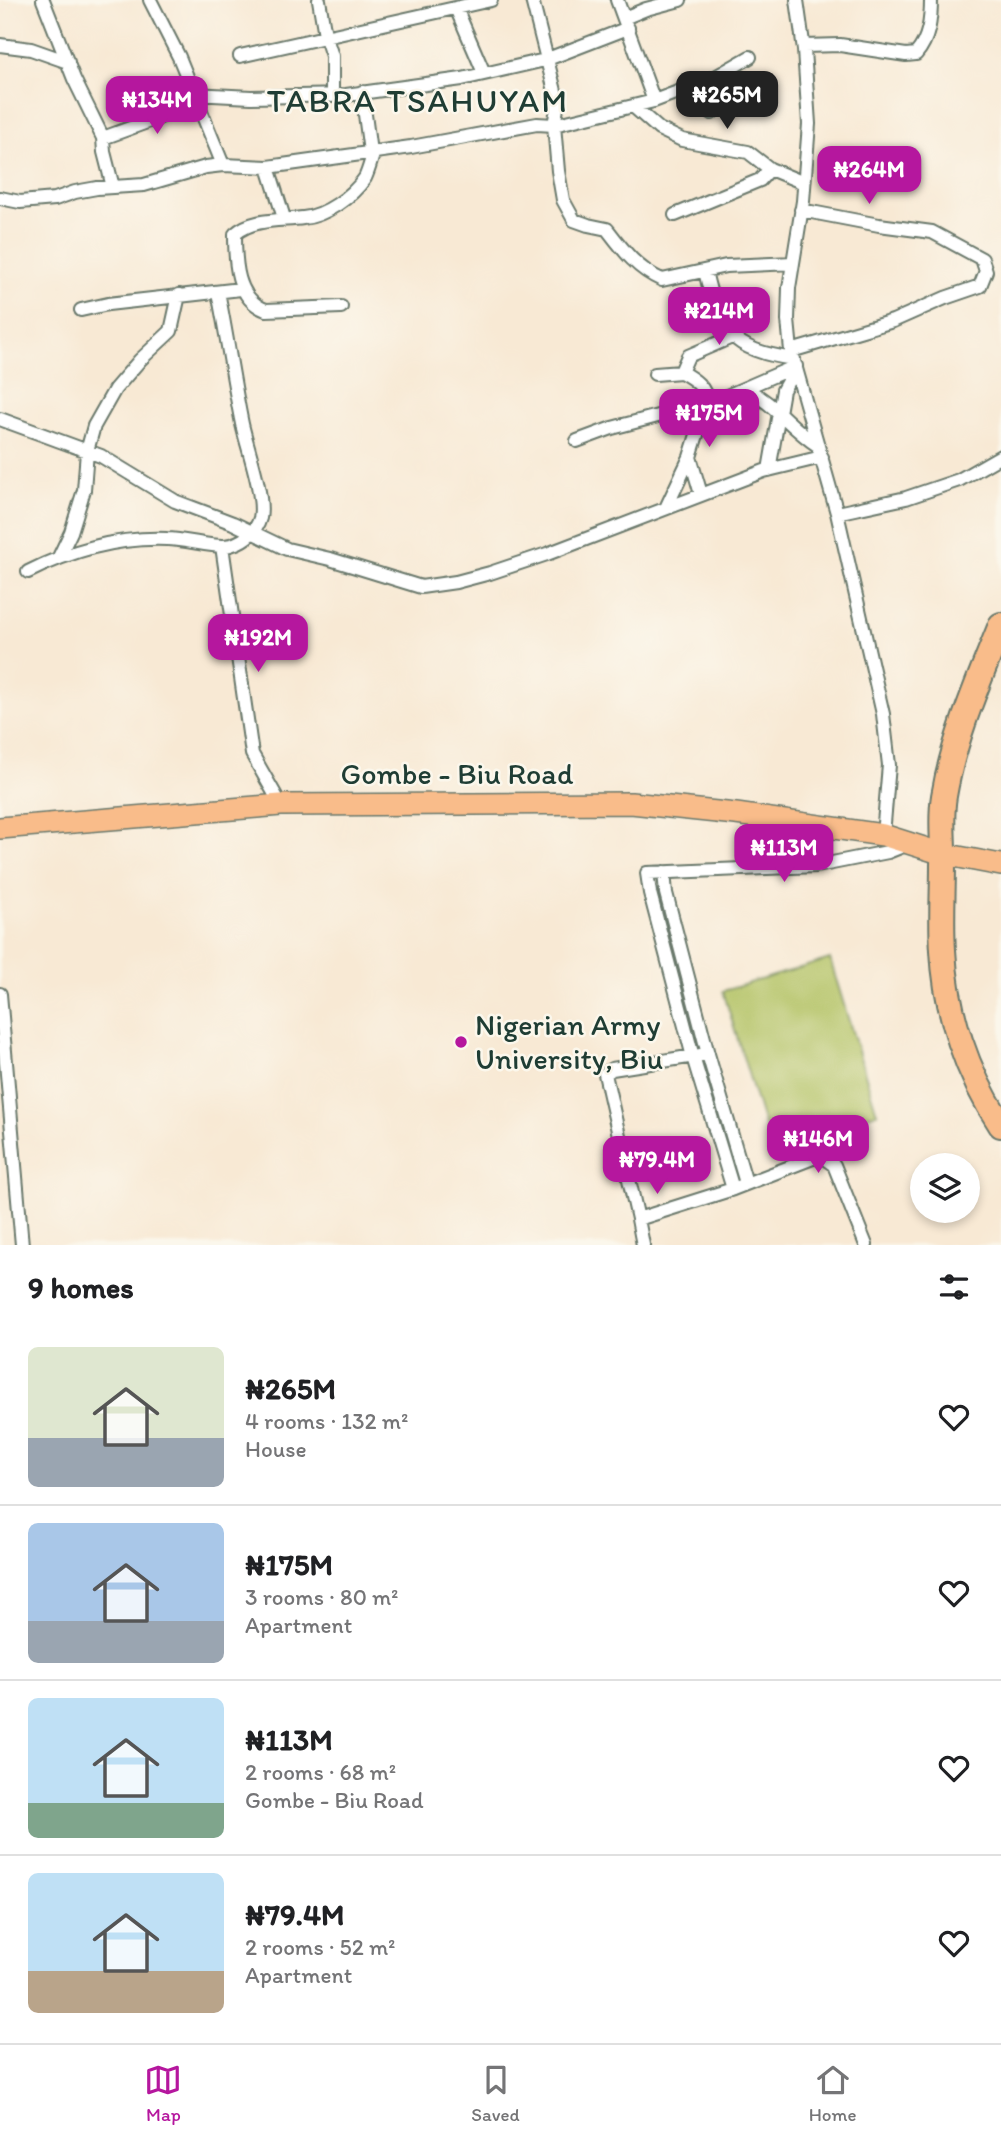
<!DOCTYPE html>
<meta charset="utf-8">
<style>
body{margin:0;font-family:Itim,sans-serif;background:#f2f2f2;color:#202124;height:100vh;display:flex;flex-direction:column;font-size:26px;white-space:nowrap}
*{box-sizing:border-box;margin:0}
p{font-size:23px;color:#757577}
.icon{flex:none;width:38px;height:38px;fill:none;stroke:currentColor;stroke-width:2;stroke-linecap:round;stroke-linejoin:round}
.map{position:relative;height:1245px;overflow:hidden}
.sheet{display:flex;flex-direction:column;background:#fff;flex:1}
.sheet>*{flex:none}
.buttons{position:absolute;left:910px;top:1153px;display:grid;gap:14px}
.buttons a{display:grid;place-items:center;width:70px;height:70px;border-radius:50%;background:#fff;box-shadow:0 4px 10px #0003;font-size:35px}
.price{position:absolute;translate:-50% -60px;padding:0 16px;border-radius:14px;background:#b5179e;color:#fff;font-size:23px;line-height:46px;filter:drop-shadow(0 2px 4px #0008)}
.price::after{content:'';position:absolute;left:50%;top:42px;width:21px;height:16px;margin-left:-10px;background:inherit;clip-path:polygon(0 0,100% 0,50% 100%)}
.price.current{background:#222;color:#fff}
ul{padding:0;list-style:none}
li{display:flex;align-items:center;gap:21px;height:175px;padding:0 28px}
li+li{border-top:2px solid #e0e0e0}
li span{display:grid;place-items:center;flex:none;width:196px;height:140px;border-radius:10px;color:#555}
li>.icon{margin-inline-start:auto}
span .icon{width:84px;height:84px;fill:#fffc;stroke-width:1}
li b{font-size:30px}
h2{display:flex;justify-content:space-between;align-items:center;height:84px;padding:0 28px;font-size:30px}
.dock{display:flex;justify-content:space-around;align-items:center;height:98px;border-top:2px solid #e0e0e0;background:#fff;font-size:19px;color:#757577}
.dock a{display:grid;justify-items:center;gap:4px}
.dock .current{color:#b5179e}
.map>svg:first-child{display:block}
.green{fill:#b4c366;stroke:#6a804d;stroke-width:2}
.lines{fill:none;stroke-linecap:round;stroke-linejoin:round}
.street-casing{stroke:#6b796c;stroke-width:16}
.primary-casing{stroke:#6b796c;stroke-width:24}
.highway-casing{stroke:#6b796c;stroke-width:28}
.street{stroke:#fff;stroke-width:12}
.primary{stroke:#f9bc8a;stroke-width:21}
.highway{stroke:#f9bc8a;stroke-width:24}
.poi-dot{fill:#b5179e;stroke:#fbf7ec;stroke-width:2.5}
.labels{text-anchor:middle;stroke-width:5;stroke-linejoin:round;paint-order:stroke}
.street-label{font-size:30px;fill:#1f3d34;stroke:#fbf7ec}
.poi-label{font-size:30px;fill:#1f3d34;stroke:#fbf7ec;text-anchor:start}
.quarter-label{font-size:33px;letter-spacing:2px;fill:#1f3d34;stroke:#fbf7ec}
</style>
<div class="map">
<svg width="1001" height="1245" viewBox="0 0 1001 1245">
<rect width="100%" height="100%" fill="#fbf7ec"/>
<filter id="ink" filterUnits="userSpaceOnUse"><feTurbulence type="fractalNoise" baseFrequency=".0143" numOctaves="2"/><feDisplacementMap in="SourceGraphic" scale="14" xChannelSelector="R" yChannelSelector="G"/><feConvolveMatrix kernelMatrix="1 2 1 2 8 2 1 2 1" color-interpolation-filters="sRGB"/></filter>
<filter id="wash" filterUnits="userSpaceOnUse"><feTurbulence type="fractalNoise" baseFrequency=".00686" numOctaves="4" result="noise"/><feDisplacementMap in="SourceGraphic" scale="28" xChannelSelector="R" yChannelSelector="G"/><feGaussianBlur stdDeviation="1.57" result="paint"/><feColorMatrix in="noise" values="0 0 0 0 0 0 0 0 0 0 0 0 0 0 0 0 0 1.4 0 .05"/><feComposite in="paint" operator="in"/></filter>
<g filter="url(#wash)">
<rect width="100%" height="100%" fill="#f8e9d4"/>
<!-- green -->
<path class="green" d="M830 959 877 1113 770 1145 723 991Z"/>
</g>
<g filter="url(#ink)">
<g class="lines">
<defs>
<path id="street" d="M43 0 74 79 103 138 104 152 113 187
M150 0 179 57 223 165
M319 0 325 35 332 56V96
M532 0 558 103 554 125 558 171 563 200 574 220 588 225 607 229C623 250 637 269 662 280L726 266 793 263
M617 0 654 101
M797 0 804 50 809 124 803 201 789 288 788 320 791 351 837 513 883 714 889 765 883 835
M456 8 484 73
M624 18 646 9 680 0
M0 45 31 49 68 62
M804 46 840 45 906 55 916 54C929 39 931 20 931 0
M240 56 491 0
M362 92 370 152
M194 94 251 97 346 95 462 79 545 60 628 28
M634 107 659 129 682 140 748 152 770 169 804 183
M712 113 719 90V75
M103 138 158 118 197 101
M268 167 284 218
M0 198 20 202 55 199 75 192 97 188 144 185 206 167 223 165 268 167 411 147 537 124 554 125 654 101 712 79 750 57
M675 215 760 180 770 169
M705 271C719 331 730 350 794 359
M341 307 266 310C236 299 235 262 235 234 253 218 280 221 303 218 325 216 352 197 365 178 369 170 371 160 374 152
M81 310 108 304 241 289
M791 351 893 321 945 298 980 286 986 271 982 259 932 232 879 225 801 210
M681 372C694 379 706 387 707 403L690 457 701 494
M655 374 681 372 688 356 732 337
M746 389C774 403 791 428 817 445
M0 419 101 456 175 501 233 523 287 549 330 559 421 587 456 582 490 573 547 554 764 471 822 457
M577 441 612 428 715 401 796 366
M769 470 783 390 796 367
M666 508 690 457
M837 513 906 498 959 480 1001 456
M222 546 252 754 281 805
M59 557 71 532 84 490 87 451 94 426 115 389 140 360 171 331 179 295
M28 572C72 550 118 537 167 539 185 539 210 547 225 546 241 544 256 533 260 518 265 497 247 447 242 424 233 380 227 336 218 292
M664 872 666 893 708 1054 746 1183
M0 994 22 1245
M733 1189 693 1057 650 893 647 873 817 866 888 852 908 844
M638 1219 605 1074 612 1069 701 1055
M643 1245 638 1219 733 1189 813 1158H824L834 1165 866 1245"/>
<path id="primary" d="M0 828 281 805 631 803 736 814 883 835 943 854 1001 865"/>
<path id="highway" d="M1001 625C979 680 954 737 944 796 940 819 944 842 943 865 943 893 941 922 943 950 946 1012 967 1074 1001 1125"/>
</defs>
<!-- street casing -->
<use href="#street" class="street-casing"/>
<!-- primary casing -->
<use href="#primary" class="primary-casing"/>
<!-- highway casing -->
<use href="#highway" class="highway-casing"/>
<!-- street -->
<use href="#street" class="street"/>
<!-- primary -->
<use href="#primary" class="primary"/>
<!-- highway -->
<use href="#highway" class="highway"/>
</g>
</g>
<!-- markers -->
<circle class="poi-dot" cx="461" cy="1042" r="7"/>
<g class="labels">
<!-- street labels -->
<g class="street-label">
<text x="457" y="784">Gombe - Biu Road</text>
</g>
<!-- poi labels -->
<g class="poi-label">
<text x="475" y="1035">Nigerian Army<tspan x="475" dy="34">University, Biu</tspan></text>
</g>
<!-- quarter labels -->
<g class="quarter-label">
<text x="418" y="112">TABRA TSAHUYAM</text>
</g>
</g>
</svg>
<div class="buttons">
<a><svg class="icon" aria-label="layers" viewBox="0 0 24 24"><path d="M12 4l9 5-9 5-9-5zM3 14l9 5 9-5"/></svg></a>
</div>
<b class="price current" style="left:727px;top:131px">₦265M</b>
<b class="price" style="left:157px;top:136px">₦134M</b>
<b class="price" style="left:869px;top:206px">₦264M</b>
<b class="price" style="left:719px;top:347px">₦214M</b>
<b class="price" style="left:709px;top:449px">₦175M</b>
<b class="price" style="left:258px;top:674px">₦192M</b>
<b class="price" style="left:784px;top:884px">₦113M</b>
<b class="price" style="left:818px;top:1175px">₦146M</b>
<b class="price" style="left:657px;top:1196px">₦79.4M</b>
</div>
<section class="sheet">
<h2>9 homes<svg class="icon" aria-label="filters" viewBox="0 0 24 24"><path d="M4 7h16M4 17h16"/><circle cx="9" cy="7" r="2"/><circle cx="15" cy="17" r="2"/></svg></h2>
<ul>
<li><span style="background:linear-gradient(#dfe7d0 65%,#9aa5b1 0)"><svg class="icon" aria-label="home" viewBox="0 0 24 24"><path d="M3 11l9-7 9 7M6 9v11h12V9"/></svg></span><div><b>₦265M</b><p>4 rooms · 132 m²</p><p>House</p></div><svg class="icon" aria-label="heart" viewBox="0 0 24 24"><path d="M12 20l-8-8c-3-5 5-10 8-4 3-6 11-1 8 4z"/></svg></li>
<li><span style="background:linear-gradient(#a9c7e8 70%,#9aa5b1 0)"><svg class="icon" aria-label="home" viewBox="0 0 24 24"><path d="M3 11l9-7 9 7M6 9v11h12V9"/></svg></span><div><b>₦175M</b><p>3 rooms · 80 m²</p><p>Apartment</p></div><svg class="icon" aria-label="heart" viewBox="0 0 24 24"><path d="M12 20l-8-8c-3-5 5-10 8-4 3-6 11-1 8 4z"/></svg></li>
<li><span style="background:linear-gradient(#bfe0f5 75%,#7fa58c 0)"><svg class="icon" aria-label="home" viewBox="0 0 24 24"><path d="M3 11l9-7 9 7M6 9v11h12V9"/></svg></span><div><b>₦113M</b><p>2 rooms · 68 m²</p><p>Gombe - Biu Road</p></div><svg class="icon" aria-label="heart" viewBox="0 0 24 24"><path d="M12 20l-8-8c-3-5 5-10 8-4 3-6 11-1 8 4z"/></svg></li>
<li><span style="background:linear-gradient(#bfe0f5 70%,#b9a48a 0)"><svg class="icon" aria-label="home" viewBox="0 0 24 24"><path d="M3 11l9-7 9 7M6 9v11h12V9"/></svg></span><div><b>₦79.4M</b><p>2 rooms · 52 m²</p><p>Apartment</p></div><svg class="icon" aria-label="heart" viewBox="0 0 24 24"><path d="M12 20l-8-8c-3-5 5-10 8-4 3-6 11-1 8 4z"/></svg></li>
</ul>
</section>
<nav class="dock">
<a class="current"><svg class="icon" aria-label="map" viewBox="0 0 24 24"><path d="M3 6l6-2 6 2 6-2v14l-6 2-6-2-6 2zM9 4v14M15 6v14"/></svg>Map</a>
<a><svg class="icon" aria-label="saved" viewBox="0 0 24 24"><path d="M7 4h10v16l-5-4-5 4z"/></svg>Saved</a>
<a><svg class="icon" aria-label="home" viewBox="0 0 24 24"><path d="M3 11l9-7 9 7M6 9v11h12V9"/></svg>Home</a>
</nav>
